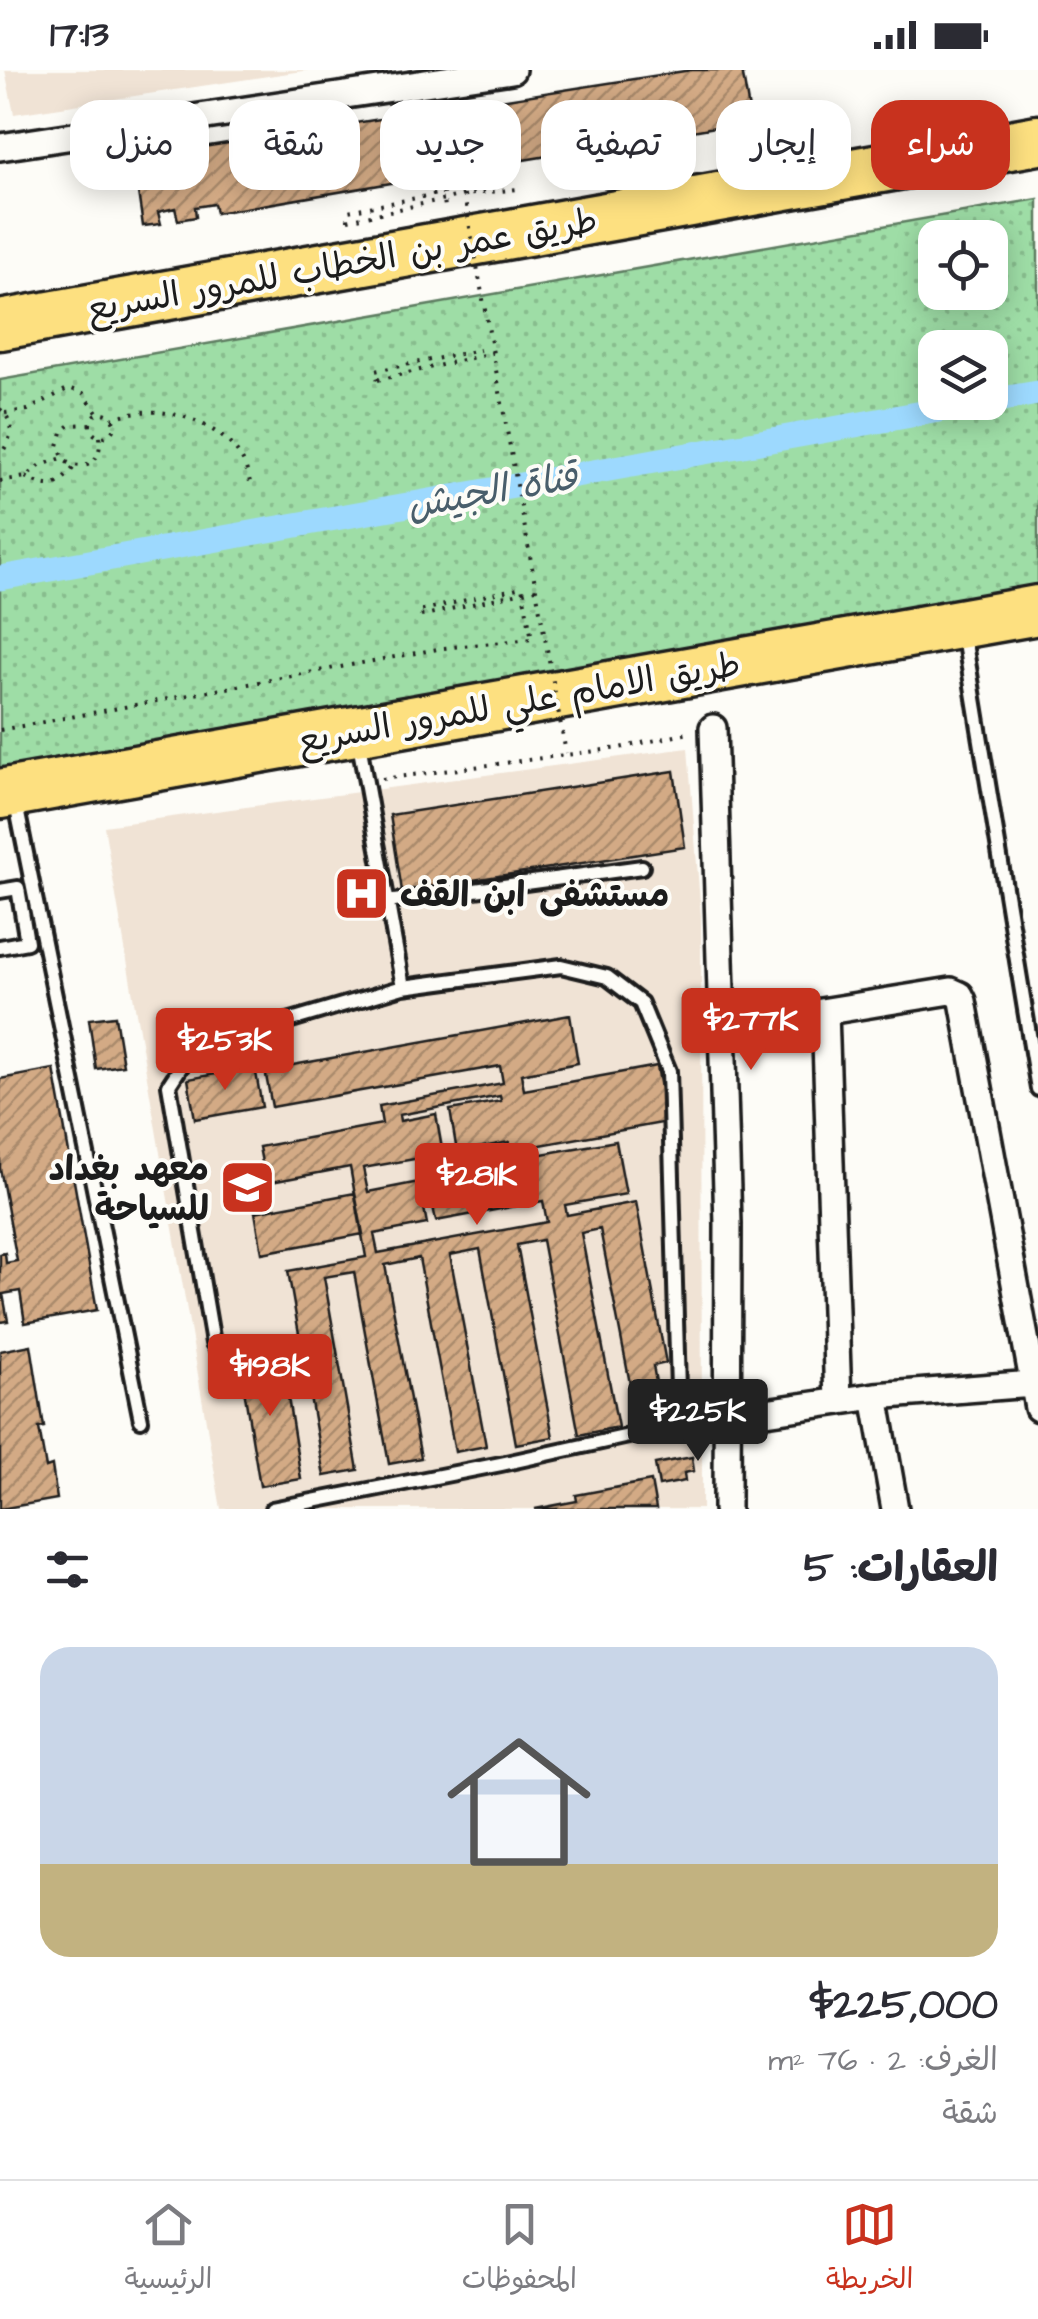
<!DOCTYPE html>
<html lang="ar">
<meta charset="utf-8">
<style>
body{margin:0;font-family:"Architects Daughter","Playpen Sans Arabic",sans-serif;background:#f7f7f7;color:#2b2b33;direction:rtl;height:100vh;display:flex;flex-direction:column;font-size:38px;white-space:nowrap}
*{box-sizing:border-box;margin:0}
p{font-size:32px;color:#7c7c81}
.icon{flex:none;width:55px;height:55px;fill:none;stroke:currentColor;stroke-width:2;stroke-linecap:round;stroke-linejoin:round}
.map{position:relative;height:1439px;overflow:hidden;direction:ltr}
.details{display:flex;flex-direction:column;background:#fff;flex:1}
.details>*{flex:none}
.hud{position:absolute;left:30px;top:30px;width:980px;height:90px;direction:rtl;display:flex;gap:20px}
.fabs{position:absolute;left:918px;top:150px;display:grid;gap:20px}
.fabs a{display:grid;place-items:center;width:90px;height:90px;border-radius:20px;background:#fff;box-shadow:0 5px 25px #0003;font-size:50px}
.price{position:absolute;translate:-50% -85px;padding:0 22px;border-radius:10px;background:#c8321e;color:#fff;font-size:32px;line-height:65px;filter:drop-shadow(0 2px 5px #0008)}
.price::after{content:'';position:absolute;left:50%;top:60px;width:30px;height:22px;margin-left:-15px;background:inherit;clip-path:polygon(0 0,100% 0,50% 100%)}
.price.on{background:#222;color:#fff}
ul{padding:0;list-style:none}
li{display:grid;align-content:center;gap:20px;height:530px;padding:0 40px}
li+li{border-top:2px solid #e1e1e2}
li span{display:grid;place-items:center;height:310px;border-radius:30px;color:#555}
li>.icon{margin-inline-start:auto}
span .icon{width:180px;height:180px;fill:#fffc;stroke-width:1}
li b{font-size:42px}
h2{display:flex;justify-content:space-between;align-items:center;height:120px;padding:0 40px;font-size:42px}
.chip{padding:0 35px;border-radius:30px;background:#fff;box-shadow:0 5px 25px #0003;font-size:35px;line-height:90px}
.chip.on{background:#c8321e;color:#fff}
.status{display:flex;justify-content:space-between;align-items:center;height:70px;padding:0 50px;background:#fff;direction:ltr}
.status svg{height:28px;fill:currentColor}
.tab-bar{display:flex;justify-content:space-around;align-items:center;height:140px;border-top:2px solid #e1e1e2;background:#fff;font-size:28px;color:#7c7c81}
.tab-bar a{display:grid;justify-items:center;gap:5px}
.tab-bar .on{color:#c8321e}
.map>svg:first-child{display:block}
.built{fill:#f0e3d5}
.grass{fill:url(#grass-dots);stroke:#5d7c61;stroke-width:2.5;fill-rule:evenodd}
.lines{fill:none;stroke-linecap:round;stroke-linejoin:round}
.canal{stroke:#9dd9fe;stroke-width:25}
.building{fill:url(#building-hatch);stroke:#1c1c1c;stroke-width:2.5;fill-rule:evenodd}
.lane-casing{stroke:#1c1c1c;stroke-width:20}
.street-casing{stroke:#1c1c1c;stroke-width:32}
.highway-casing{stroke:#1c1c1c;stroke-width:55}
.path{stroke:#1c1c1c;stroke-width:4;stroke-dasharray:2.5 8;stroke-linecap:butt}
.lane{stroke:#fdfcf7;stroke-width:12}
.street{stroke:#fdfcf7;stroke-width:25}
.highway{stroke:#fde080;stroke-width:48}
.path-bridge{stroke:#1c1c1c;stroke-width:4;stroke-dasharray:2.5 8;stroke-linecap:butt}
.labels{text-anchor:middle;stroke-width:8;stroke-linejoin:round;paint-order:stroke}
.street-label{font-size:35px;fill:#1c1c1c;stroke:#fdfcf7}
.poi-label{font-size:35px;font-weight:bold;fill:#1c1c1c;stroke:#fdfcf7;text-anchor:start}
.water-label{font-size:38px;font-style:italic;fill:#495e6b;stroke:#fdfcf7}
</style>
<div class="status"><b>17:13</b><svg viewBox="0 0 49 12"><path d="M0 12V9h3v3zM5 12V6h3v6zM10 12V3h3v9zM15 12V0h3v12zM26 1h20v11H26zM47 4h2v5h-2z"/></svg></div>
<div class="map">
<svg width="1038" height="1439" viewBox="0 0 1038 1439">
<defs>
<pattern id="grass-dots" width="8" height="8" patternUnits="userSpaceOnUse" patternTransform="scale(2.5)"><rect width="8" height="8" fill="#9edda6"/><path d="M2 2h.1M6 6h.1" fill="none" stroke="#88bd8e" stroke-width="1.8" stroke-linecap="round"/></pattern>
<pattern id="building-hatch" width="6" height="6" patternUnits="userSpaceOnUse" patternTransform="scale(2.5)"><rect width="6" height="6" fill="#d3aa85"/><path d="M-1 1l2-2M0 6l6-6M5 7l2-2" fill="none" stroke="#aa8a6c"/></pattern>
</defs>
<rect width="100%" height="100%" fill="#fdfcf7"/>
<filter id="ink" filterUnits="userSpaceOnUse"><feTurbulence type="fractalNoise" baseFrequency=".01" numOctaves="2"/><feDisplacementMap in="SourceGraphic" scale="20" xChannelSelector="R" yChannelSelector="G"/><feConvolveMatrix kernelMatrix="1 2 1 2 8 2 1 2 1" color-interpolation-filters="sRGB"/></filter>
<g filter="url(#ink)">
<!-- built -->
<path class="built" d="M5 0H309L14 44Z
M688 678 701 846 702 1439H221L104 756Z"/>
<!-- grass -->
<path class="grass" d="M1038 129V527L0 712V310ZM935 168H990V222H935ZM935 278H990V332H935Z"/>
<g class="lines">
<!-- canal -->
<path class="canal" d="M990 331 1038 323
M0 508 984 332"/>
</g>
<!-- building -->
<path class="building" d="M691 0H742L751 51 598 77V72L565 77 566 83 523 90 522 85 501 88 502 94 216 143 214 134 195 137 196 147 178 150 175 138 158 142 161 154 143 156 133 88Z
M674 701 685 777 402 821 390 745Z
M570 945 578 993 521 1004 524 1020 657 996 667 1052 535 1076 536 1085 616 1071 626 1124 565 1135 567 1145 636 1132 666 1293 653 1296 663 1350 638 1355 600 1159 581 1163 618 1357 579 1365 542 1170 517 1175 553 1367 516 1374 480 1179 450 1185 486 1376 455 1382 419 1188 385 1195 421 1388 389 1394 354 1202 324 1207 358 1400 324 1406 288 1201 366 1187 350 1097 266 1113 259 1077 382 1054 379 1036 503 1013 500 996 272 1037 265 1000ZM500 1026 501 1031 450 1040 457 1082 509 1072 513 1096 428 1112 436 1151 543 1131 547 1152 378 1183 374 1164 427 1154 419 1112 368 1122 363 1098 443 1084 436 1044 400 1051 399 1045Z
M115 946 123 995 96 999 89 949Z
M255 997 262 1037 195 1049 188 1009Z
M54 999 97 1240 25 1253 20 1221 3 1224 8 1251 0 1252V1184L5 1183 6 1193 17 1191 0 1098V1009Z
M355 1123 363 1164 262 1183 255 1142Z
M31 1275 44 1357 39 1358 46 1398 52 1396 57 1429 0 1439V1281Z
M281 1283 301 1409 260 1416 239 1289Z
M692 1387 694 1401 684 1403 685 1411 659 1416 655 1394Z
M651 1411 656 1439H535L577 1431 576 1425Z"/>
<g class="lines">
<defs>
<path id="lane" d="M963 561 1038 1019
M15 729 141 1350
M0 821 18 818 27 872 0 877
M387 832 642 797
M269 1276 226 1281 217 1279 213 1273 169 1015 182 995 203 979 237 966 403 917
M272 1439 501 1394 679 1355 669 1001 641 933 607 907 561 896 403 917 358 668"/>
<path id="street" d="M0 77 512 0
M713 658 728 1154 727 1439
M825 942 838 1331
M722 958 951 921 960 925 963 931 1038 1338
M875 1326 895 1439
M725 1348 875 1326 1033 1314"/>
<path id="highway" d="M0 255 1038 70
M0 724 1038 540"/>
</defs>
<!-- lane casing -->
<use href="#lane" class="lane-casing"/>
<!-- street casing -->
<use href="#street" class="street-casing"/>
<!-- highway casing -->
<use href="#highway" class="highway-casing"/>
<!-- path -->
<path class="path" d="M348 150V141L443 123 445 137
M378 310 492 283
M378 310 375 301 480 280
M0 339C16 352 12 370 0 385
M5 343 28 340 69 318 83 323 98 343
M90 355a12 12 0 1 1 24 0a12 12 0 1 1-24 0Z
M112 349C154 330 218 349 242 389 246 396 248 405 250 412
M90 354 70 355 62 362 58 376 65 391C88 404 102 390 100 366
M26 407C52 420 57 418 75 396
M0 411 26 407 41 395 63 388
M0 660 443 578 532 569 522 517 419 541 421 546
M382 709 619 678 689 663"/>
<!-- lane -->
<use href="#lane" class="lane"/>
<!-- street -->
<use href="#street" class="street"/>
<!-- highway -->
<use href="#highway" class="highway"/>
<!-- path-bridge -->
<path class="path-bridge" d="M464 125 566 683
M348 150 464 125 518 119
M421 546 536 519"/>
</g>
</g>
<!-- icons -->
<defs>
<symbol id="hospital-square" viewBox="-11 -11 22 22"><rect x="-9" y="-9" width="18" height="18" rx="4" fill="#c8321e" stroke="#fdfcf7"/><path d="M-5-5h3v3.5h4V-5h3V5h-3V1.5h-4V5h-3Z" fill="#fff"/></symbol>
<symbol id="school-square" viewBox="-11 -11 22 22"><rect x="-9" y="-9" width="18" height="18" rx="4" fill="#c8321e" stroke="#fdfcf7"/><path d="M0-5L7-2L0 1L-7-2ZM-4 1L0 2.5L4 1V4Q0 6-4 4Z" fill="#fff"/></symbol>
</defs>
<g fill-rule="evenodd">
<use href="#hospital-square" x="330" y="792" width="63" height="63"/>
<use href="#school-square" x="216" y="1086" width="63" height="63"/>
</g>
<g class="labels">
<!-- street labels -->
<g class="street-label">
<text transform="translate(342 194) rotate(-10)" y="12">طريق عمر بن الخطاب للمرور السريع</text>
<text transform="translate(519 632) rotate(-10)" y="12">طريق الامام علي للمرور السريع</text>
</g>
<!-- poi labels -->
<g class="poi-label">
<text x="400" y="836">مستشفى ابن القف</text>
<text x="209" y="1110" text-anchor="end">معهد بغداد<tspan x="209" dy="40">للسياحة</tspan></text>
</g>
<!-- water labels -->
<g class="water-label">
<text transform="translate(492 420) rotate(-10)" y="13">قناة الجيش</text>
</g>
</g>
</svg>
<div class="fabs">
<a><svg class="icon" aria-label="locate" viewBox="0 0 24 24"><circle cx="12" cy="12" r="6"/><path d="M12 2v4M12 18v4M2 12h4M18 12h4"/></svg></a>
<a><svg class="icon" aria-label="layers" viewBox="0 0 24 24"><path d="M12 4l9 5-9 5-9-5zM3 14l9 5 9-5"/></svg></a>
</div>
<b class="price" style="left:751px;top:1003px">$277K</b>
<b class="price" style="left:225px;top:1023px">$253K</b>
<b class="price" style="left:477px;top:1158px">$281K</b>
<b class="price" style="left:270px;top:1349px">$198K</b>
<b class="price on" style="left:698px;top:1394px">$225K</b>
<div class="hud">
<a class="chip on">شراء</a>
<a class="chip">إيجار</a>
<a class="chip">تصفية</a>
<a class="chip">جديد</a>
<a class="chip">شقة</a>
<a class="chip">منزل</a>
</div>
</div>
<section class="details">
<h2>العقارات: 5<svg class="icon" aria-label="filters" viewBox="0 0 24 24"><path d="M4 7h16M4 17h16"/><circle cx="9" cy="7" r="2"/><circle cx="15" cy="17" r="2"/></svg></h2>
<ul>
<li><span style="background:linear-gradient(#c9d6e8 70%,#c2b280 0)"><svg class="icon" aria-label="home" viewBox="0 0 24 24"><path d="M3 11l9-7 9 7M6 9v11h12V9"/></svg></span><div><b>$225,000</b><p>الغرف: 2 · 76 m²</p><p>شقة</p></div></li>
</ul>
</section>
<nav class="tab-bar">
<a class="on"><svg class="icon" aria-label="map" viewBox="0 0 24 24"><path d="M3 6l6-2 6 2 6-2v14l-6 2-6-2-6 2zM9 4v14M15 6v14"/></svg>الخريطة</a>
<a><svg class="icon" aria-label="saved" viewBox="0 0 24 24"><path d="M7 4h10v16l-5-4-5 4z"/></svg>المحفوظات</a>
<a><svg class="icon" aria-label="home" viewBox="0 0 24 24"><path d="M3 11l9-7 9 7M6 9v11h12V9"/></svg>الرئيسية</a>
</nav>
